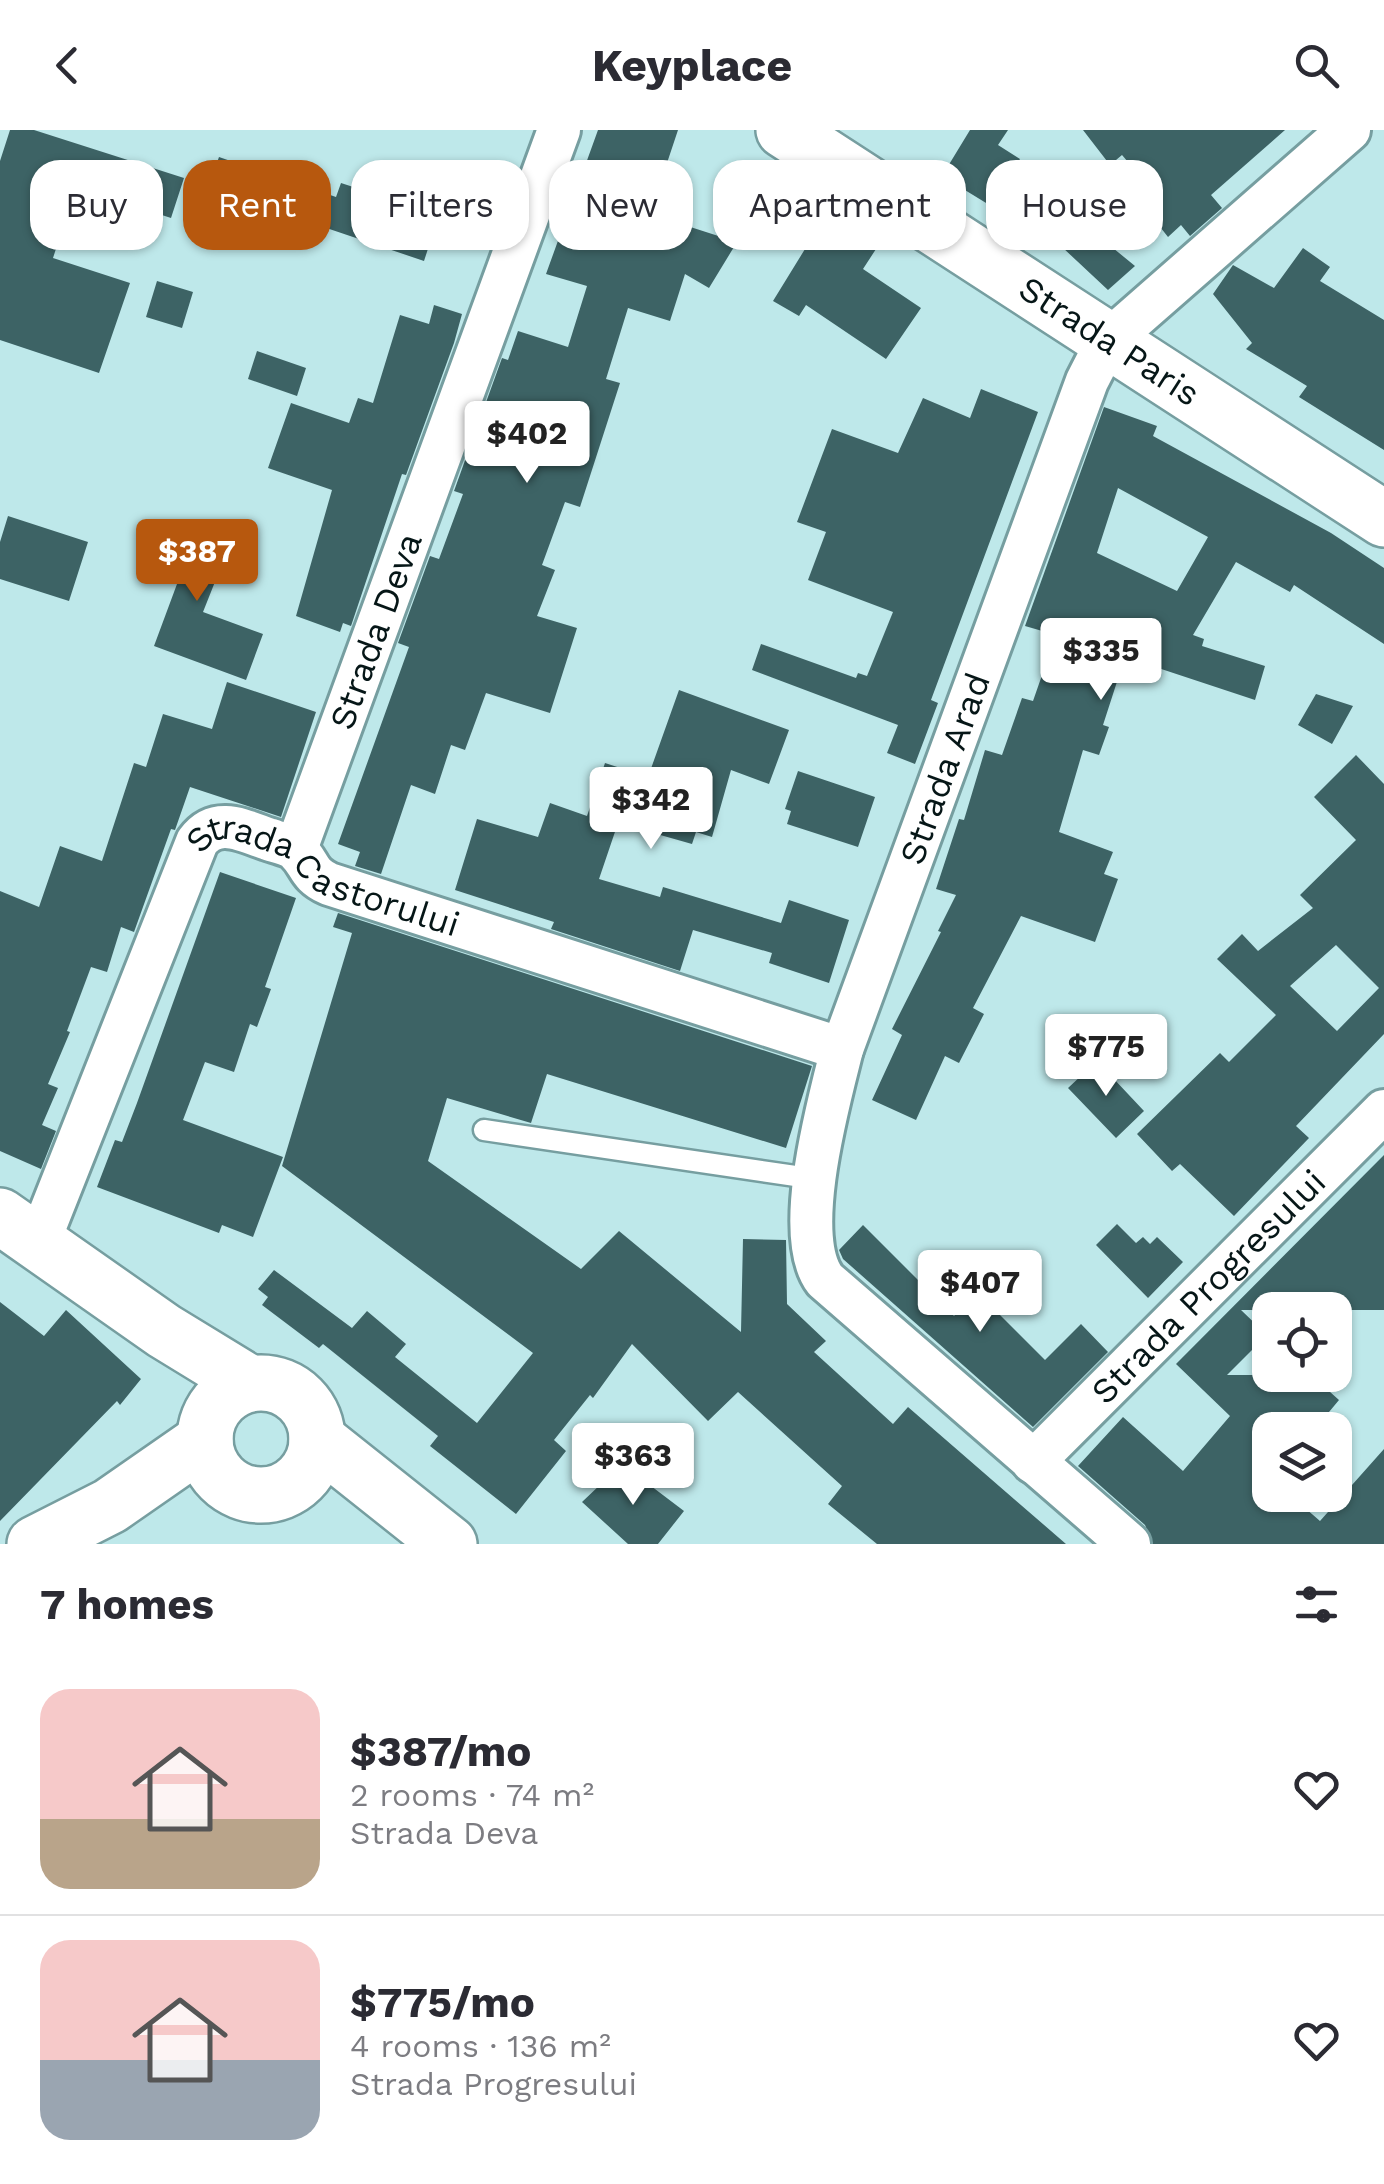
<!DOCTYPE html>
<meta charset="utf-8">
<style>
body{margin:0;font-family:"Work Sans",sans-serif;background:#f7f7f7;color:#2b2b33;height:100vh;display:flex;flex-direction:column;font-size:38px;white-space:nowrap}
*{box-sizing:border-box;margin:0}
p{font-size:32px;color:#7c7c81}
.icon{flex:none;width:55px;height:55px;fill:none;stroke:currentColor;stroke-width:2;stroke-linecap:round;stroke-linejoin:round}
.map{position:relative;height:1414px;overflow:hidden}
.details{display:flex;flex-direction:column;background:#fff;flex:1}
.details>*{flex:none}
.top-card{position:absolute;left:30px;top:30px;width:1325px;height:90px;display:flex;gap:20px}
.controls{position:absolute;left:1252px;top:1162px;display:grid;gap:20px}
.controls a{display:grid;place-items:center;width:100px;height:100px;border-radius:20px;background:#fff;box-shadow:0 2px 8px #0004;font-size:50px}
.price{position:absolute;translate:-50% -85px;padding:0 22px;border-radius:10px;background:#fff;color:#222;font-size:32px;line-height:65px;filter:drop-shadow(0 2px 5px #0008)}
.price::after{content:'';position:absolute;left:50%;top:60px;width:30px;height:22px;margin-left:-15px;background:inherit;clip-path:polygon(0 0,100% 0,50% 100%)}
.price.selected{background:#b7580e;color:#fff}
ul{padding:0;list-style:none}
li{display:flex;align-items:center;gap:30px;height:250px;padding:0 40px}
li+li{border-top:2px solid #e1e1e2}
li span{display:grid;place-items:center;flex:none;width:280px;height:200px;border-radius:30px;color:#555}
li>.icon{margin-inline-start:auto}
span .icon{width:120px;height:120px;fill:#fffc;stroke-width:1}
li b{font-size:42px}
h2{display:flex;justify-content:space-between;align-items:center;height:120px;padding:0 40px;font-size:42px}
.tag{padding:0 35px;border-radius:30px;background:#fff;box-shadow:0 2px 8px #0004;font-size:35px;line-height:90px}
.tag.selected{background:#b7580e;color:#fff}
header{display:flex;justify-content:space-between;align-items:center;height:130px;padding:0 40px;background:#fff;font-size:45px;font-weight:700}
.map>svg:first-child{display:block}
.building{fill:#3d6365;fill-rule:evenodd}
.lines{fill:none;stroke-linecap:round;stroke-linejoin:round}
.lane-casing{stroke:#769ea0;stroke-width:25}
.street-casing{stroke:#769ea0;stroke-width:48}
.secondary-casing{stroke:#769ea0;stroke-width:60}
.lane{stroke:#fff;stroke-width:20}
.street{stroke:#fff;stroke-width:42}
.secondary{stroke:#fff;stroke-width:55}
.labels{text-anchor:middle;stroke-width:10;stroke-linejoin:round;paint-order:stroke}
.street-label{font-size:35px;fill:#061617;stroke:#cbf5f7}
</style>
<header><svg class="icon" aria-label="back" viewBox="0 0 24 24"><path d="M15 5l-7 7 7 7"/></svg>Keyplace<svg class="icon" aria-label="search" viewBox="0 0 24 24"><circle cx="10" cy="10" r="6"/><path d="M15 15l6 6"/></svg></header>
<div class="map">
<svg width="1384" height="1414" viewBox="0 0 1384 1414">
<rect width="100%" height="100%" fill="#bee8ea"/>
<!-- building -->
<path class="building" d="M10 0H34L184 48 171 88 76 57 53 128 130 153 99 243 0 210V31Z
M598 0H678L650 84 737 112 709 158 685 144 670 191 628 178 606 249 620 253 580 377 565 372 542 435 555 440 537 486 577 498 550 583 486 563 465 620 451 615 435 664 411 655 381 744 355 736 360 722 338 714 409 517 398 513 430 426 439 429 463 364 454 361 502 228 508 230 518 201 568 217 587 156 546 144Z
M970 0H1008L998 15 1020 29 991 76 942 46Z
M1083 0H1285L1211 65 1222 78 1190 106 1181 95 1168 107 1146 79 1158 67 1122 25 1110 35Z
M219 27 336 67 341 53 439 85 424 131 208 58Z
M751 41 876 119 863 139 921 178 886 229 806 175 799 186 773 171 805 119 731 75Z
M1080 91 1135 136 1108 160 1062 117Z
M1303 118 1330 137 1320 151 1384 190V320L1299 267 1307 256 1246 219 1252 213 1213 164 1233 135 1274 158Z
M157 151 193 162 182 198 146 187Z
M434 175 462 184 454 213 406 345 402 344 351 496 343 493 340 502 296 486 332 360 268 338 291 273 349 293 358 268 373 273 400 185 429 194Z
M257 221 306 238 297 266 248 249Z
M981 259 1038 282 931 570 938 573 915 634 887 623 898 595 752 540 761 514 856 548 858 543 867 546 893 482 808 450 826 402 797 392 832 299 898 323 923 268 970 288Z
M1104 277 1157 296 1153 306 1331 403 1384 438V514L1294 455 1290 462 1236 432 1193 505 1204 509 1202 516 1265 536 1255 570 1125 527 1103 595 1109 597 1099 625 1083 620 1059 702 1113 722 1104 744 1118 749 1095 812 1021 786 973 878 984 884 959 933 945 926 916 990 872 970 902 905 892 899 941 802 938 801 956 765 936 759 959 689 964 690 985 620 1002 625 1022 568 1033 571 1056 505 1025 496ZM1118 358 1208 407 1177 461 1097 423Z
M8 386 88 412 69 471 0 449V412Z
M159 392 228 419 203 482 263 504 246 550 154 516 177 454 141 439Z
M227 552 316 582 281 687 190 657 175 700 171 699 134 802 121 797 107 842 91 837 67 901 70 902 48 954 58 958 42 995 56 1001 41 1039 0 1021V761L39 777 60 716 102 731 134 633 146 637 163 584 212 599Z
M679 560 789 600 769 654 731 640 712 707 696 702 692 714 618 693 599 749 660 767 663 757 781 793 789 770 849 790 829 853 769 833 772 823 693 800 680 841 551 799 554 792 455 760 477 689 538 707 550 673 587 686 605 633 648 647Z
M1316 564 1353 576 1332 614 1298 595Z
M1356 625 1384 654V904L1296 996 1309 1008 1234 1086 1180 1034 1172 1041 1137 1004 1220 923 1229 932 1276 885 1217 829 1242 804 1258 821 1313 778 1300 765 1356 710 1314 667ZM1336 815 1379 858 1337 901 1290 856Z
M798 641 875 667 858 717 787 694 791 681 785 679Z
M220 742 296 768 265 857 271 859 257 897 250 894 234 942 205 932 183 990 283 1027 253 1107 222 1095 219 1103 97 1057 115 1010 122 1012 137 973Z
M338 783 812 936 786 1018 547 944 531 993 447 968 428 1031 581 1139 619 1101 741 1202 743 1109 786 1110 787 1174 826 1211 814 1222 893 1294 908 1277 1066 1414H877L828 1374 842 1356 738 1262 708 1291 632 1214 593 1268 590 1265 554 1310 566 1321 516 1384 430 1316 438 1306 323 1214 319 1218 262 1175 268 1167 258 1159 274 1140 352 1198 367 1181 406 1214 395 1227 477 1293 533 1223 282 1036 352 803 333 797Z
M1097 931 1144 981 1116 1008 1068 958Z
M1384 1025V1180H1241L1267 1205 1227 1245H1311L1339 1270 1314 1300H1270V1365H1290L1320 1391 1384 1319V1414H1153L1145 1395 1078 1336 1123 1287 1183 1341 1230 1286 1176 1234Z
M1117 1094 1136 1113 1143 1107 1150 1114 1157 1107 1183 1132 1148 1168 1096 1115Z
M863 1095 954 1186 977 1162 1045 1230 1081 1194 1108 1222 1033 1297 843 1129 839 1120Z
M0 1172 44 1206 66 1180 141 1249 120 1275 117 1271 0 1391Z
M622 1334 684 1381 658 1414H628L582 1372Z"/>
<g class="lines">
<defs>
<path id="lane" d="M484 1000 816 1049"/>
<g id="street">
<path id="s1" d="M296 719 559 0"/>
<path id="s2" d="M47 1091 197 712C216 686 242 700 268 709 276 712 291 715 297 721 311 734 307 744 329 754L842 919"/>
<path id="s3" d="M1033 1332 1384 981"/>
<path id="s4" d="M1129 1414 825 1150C791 1106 829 971 842 919L1087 251 1107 212 1349 0"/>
</g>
<g id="secondary">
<path id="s5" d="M784 0 1384 389"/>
<path d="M0 1086 164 1201 249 1253"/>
<circle cx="261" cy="1309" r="56"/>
<path d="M317 1309 449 1414"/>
<path d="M35 1414 110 1376 205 1310"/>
</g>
</defs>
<!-- lane casing -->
<use href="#lane" class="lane-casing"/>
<!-- street casing -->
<use href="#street" class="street-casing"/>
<!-- secondary casing -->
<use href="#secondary" class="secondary-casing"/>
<!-- lane -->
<use href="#lane" class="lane"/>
<!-- street -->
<use href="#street" class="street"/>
<!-- secondary -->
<use href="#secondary" class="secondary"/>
</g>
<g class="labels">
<!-- street labels -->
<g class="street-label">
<text dy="12" stroke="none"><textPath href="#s5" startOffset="388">Strada Paris</textPath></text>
<text dy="12" stroke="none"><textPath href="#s1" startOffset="232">Strada Deva</textPath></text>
<text dy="12" stroke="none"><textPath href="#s4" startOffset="938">Strada Arad</textPath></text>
<text dy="12" stroke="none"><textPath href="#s2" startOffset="550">Strada Castorului</textPath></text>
<text dy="12" stroke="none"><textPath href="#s3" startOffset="248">Strada Progresului</textPath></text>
</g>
</g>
</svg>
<div class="controls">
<a><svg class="icon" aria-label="locate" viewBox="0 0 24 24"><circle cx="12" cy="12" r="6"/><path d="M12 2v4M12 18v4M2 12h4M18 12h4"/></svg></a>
<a><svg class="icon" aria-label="layers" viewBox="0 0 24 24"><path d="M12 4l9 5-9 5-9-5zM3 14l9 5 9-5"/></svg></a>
</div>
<b class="price" style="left:527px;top:356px">$402</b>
<b class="price selected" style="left:197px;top:474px">$387</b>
<b class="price" style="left:1101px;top:573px">$335</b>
<b class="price" style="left:651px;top:722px">$342</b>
<b class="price" style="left:1106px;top:969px">$775</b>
<b class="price" style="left:980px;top:1205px">$407</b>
<b class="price" style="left:633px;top:1378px">$363</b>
<div class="top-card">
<a class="tag">Buy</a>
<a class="tag selected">Rent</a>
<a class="tag">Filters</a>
<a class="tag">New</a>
<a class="tag">Apartment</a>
<a class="tag">House</a>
</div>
</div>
<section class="details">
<h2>7 homes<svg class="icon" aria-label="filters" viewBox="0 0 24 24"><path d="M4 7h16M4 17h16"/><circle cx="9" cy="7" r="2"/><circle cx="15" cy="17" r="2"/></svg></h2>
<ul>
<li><span style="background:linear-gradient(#f6c9c9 65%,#b9a48a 0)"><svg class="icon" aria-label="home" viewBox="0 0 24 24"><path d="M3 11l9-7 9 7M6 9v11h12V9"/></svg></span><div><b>$387/mo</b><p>2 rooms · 74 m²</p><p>Strada Deva</p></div><svg class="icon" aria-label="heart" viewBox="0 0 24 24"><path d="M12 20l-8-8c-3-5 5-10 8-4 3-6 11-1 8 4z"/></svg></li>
<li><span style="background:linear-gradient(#f6c9c9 60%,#9aa5b1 0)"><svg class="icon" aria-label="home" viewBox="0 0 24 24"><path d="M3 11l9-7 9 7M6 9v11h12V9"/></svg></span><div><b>$775/mo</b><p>4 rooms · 136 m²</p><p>Strada Progresului</p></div><svg class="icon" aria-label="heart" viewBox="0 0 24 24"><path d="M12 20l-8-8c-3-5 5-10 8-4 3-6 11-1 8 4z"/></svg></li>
</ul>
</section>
